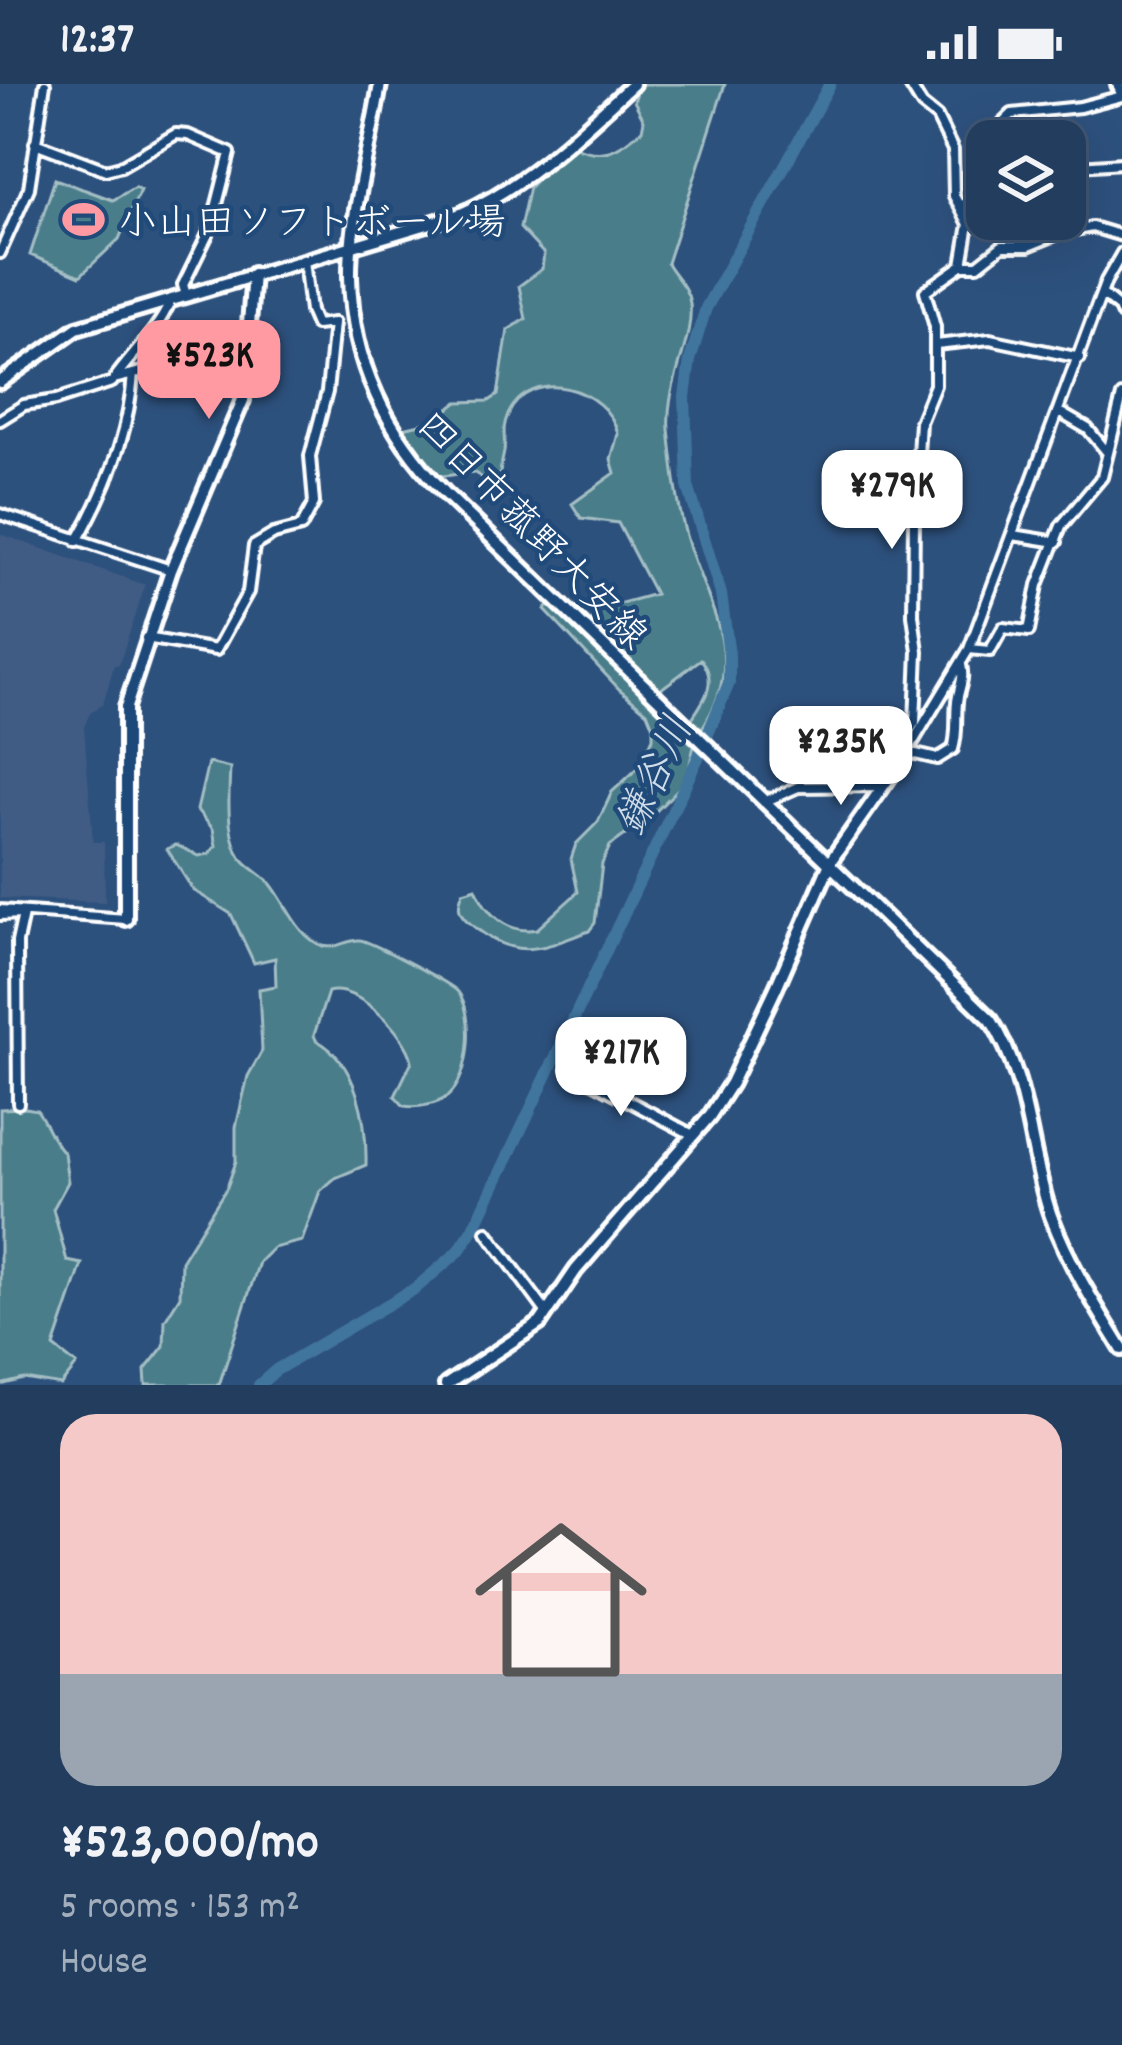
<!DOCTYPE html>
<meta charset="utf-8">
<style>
body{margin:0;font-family:Dekko,"Klee One",sans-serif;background:#2e4867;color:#f1f3f6;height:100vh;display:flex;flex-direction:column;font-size:45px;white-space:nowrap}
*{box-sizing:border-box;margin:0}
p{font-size:39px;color:#a2aebc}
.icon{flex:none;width:66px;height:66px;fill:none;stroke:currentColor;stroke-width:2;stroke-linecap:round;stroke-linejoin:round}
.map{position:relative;height:1301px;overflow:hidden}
.side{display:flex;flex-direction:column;background:#223d5e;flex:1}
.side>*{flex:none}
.tools{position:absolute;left:966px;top:36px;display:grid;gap:24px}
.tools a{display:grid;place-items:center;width:120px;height:120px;border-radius:24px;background:#223d5e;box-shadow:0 12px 48px #0002,0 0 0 3px #3f5673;font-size:60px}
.price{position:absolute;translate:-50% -102px;padding:0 27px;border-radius:24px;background:#fff;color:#222;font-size:39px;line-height:78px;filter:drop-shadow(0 3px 6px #0008)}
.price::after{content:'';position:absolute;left:50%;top:72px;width:36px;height:27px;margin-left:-18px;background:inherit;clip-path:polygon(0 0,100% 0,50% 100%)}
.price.active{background:#ff9aa2;color:#111}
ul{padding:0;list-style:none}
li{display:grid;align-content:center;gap:24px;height:636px;padding:0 60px}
li span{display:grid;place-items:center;height:372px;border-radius:36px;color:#555}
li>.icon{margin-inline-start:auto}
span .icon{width:216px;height:216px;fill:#fffc;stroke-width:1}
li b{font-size:51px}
.status{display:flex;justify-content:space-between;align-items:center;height:84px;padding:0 60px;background:#223d5e;direction:ltr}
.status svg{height:33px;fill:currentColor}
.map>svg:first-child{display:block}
.built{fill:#415c84}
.green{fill:#4a7d8a;stroke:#a4bec4;stroke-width:3}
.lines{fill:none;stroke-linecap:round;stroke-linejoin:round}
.river{stroke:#41759e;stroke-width:12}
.street-casing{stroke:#fff;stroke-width:16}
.secondary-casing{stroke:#fff;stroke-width:20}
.street{stroke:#1f4a7a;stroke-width:8}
.secondary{stroke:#1f4a7a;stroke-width:10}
.labels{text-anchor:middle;stroke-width:9;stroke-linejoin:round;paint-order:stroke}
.poi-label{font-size:39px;fill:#fff;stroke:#1f4a7a;text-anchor:start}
.street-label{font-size:39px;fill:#fff;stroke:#1f4a7a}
.water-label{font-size:42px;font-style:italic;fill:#d0dce7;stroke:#1f4a7a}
</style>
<div class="status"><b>12:37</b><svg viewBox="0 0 49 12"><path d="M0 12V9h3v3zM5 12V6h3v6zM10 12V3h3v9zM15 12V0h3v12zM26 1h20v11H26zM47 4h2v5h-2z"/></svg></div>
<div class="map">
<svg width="1122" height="1301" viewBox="0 0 1122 1301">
<rect width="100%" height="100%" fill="#2d517d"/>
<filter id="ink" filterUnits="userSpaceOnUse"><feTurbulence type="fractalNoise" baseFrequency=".00833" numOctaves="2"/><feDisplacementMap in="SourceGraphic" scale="24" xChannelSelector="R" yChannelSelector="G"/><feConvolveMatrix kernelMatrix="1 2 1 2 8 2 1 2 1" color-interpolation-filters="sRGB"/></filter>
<g filter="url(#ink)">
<!-- built -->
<path class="built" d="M0 450 145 501 119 581H114L103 620 90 629 84 643 93 758H104L105 818 0 814Z"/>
<!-- green -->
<path class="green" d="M640 0H725L667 179C674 192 688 203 690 219 694 258 665 301 669 345 673 381 677 421 687 455 709 527 750 575 700 647L690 637C704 617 719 598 701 575L657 608 590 544 596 526 655 510 618 439 581 434 572 420 615 389 611 375 618 350C608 304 531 281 508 331 501 344 506 355 504 368 501 384 498 388 502 405L492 406C471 378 471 391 441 392L432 386 403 344 433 337 458 318 489 317 498 311 508 246 526 235 519 202 542 185 544 170 520 144 529 103 571 61C603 77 617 66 642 46L644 36 634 17Z
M55 95 113 116 135 103 140 106 119 155 80 192 30 171Z
M552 519 694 662 686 697 650 733 610 762 602 780 595 839 589 847C539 866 515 877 472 841 459 831 456 824 463 808L476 804C485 829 508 851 537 845L578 808 571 775 576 760 598 738 612 708 639 683 653 654V643L647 628 619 605 545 526Z
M208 679 230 684C229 712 226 740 237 767 243 781 260 788 270 799 286 818 297 853 323 862 336 866 347 855 360 856 370 857 452 900 458 908 475 929 471 993 448 1012 437 1021 418 1024 404 1022L395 1012 412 977C407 950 356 899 328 908L314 951 316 956C358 978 367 1038 366 1081L335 1094 320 1107 302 1157 273 1164 259 1178 219 1301H146L145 1286 164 1262 165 1236 180 1212 181 1177 227 1103 236 1078V1043L248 992 262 967 259 905 276 902 275 874 254 879 231 830 193 806 167 765 176 761 199 772 209 770 216 762 213 745 197 726Z
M26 1024 37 1026C48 1042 50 1055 64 1069L68 1098 53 1125 67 1177 82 1180 54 1263 77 1281 61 1301 24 1295 0 1301V1025Z"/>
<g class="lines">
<!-- river -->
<path class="river" d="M259 1301 276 1286 416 1204 458 1168 473 1146 698 674 729 599V571L721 510 688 402 685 313 690 276 706 224 830 0"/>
<defs>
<path id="street" d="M909 0 922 21 937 33 953 66 954 112 969 140 962 181
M1001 57 996 46 1012 30 1080 23 1122 12
M35 59 106 86 121 82 176 50 188 51 230 69 211 144 183 201 186 211
M1065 83 1122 79
M961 122 981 109 987 68
M0 169 29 104 45 0
M1102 210 1119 224 1122 231
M936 261 990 255 1080 274
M117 294 162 283 229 254 249 252
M1059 328 1088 345 1107 368
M0 336 24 321 56 316 112 298C131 270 156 250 170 218
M0 430 171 486
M1013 451 1057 458
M77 457C107 405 129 350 133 290
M146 554 216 566 248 508 254 462 274 450 301 443 314 419 310 372 327 308 334 239 316 241 310 227 304 176
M969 565 990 567 1003 544 1029 547 1038 501 1061 442 1102 393 1122 312
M961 581C964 594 961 599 958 612 954 630 959 646 953 665L937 675 907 668 969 565 1106 197 1122 169
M900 673 904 655 915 638 918 567 913 531 914 435 920 338 935 301V243L925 207 962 181H978L1002 162H1028L1060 149 1092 143 1122 152
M764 718 798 703 883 702
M0 826 126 835
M0 831 23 830 17 858 18 1019
M568 985 693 1051
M487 1148 547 1229"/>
<path id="secondary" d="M380 0C371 59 349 135 350 193 352 280 386 348 445 409L991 936C1030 996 1028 1067 1051 1132 1069 1180 1096 1223 1122 1265
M1118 0 1122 10
M0 298 77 244 461 130C527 101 580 48 633 0
M126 835V623L171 486 243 316 253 190
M446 1301 540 1239 576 1186 709 1033 731 999 776 904 832 775 907 668"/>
</defs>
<!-- street casing -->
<use href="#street" class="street-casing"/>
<!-- secondary casing -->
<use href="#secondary" class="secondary-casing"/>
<!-- street -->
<use href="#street" class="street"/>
<!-- secondary -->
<use href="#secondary" class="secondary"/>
</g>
</g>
<!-- icons -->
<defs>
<symbol id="stadium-bare" viewBox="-9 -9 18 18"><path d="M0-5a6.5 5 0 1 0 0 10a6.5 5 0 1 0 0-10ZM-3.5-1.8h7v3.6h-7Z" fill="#ff9aa2" stroke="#1f4a7a" stroke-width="2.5" paint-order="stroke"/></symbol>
</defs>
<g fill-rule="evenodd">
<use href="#stadium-bare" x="54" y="106" width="59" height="59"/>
</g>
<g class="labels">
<!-- poi labels -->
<g class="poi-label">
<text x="118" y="150">小山田ソフトボール場</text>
</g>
<!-- street labels -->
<g class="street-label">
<text transform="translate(534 445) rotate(46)" y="14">四日市菰野大安線</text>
</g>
<!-- water labels -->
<g class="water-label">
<text transform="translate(652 691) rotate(-65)" y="15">鎌谷川</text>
</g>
</g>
</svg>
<div class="tools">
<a><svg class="icon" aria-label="layers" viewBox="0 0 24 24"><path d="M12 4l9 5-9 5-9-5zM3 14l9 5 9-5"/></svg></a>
</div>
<b class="price active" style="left:209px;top:338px">¥523K</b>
<b class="price" style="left:892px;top:468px">¥279K</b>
<b class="price" style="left:841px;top:724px">¥235K</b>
<b class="price" style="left:621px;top:1035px">¥217K</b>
</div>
<section class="side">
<ul>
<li><span style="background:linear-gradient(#f6c9c9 70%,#9aa5b1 0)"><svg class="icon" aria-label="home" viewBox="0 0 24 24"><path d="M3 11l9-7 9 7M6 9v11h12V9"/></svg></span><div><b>¥523,000/mo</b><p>5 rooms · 153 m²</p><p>House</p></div></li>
</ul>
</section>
